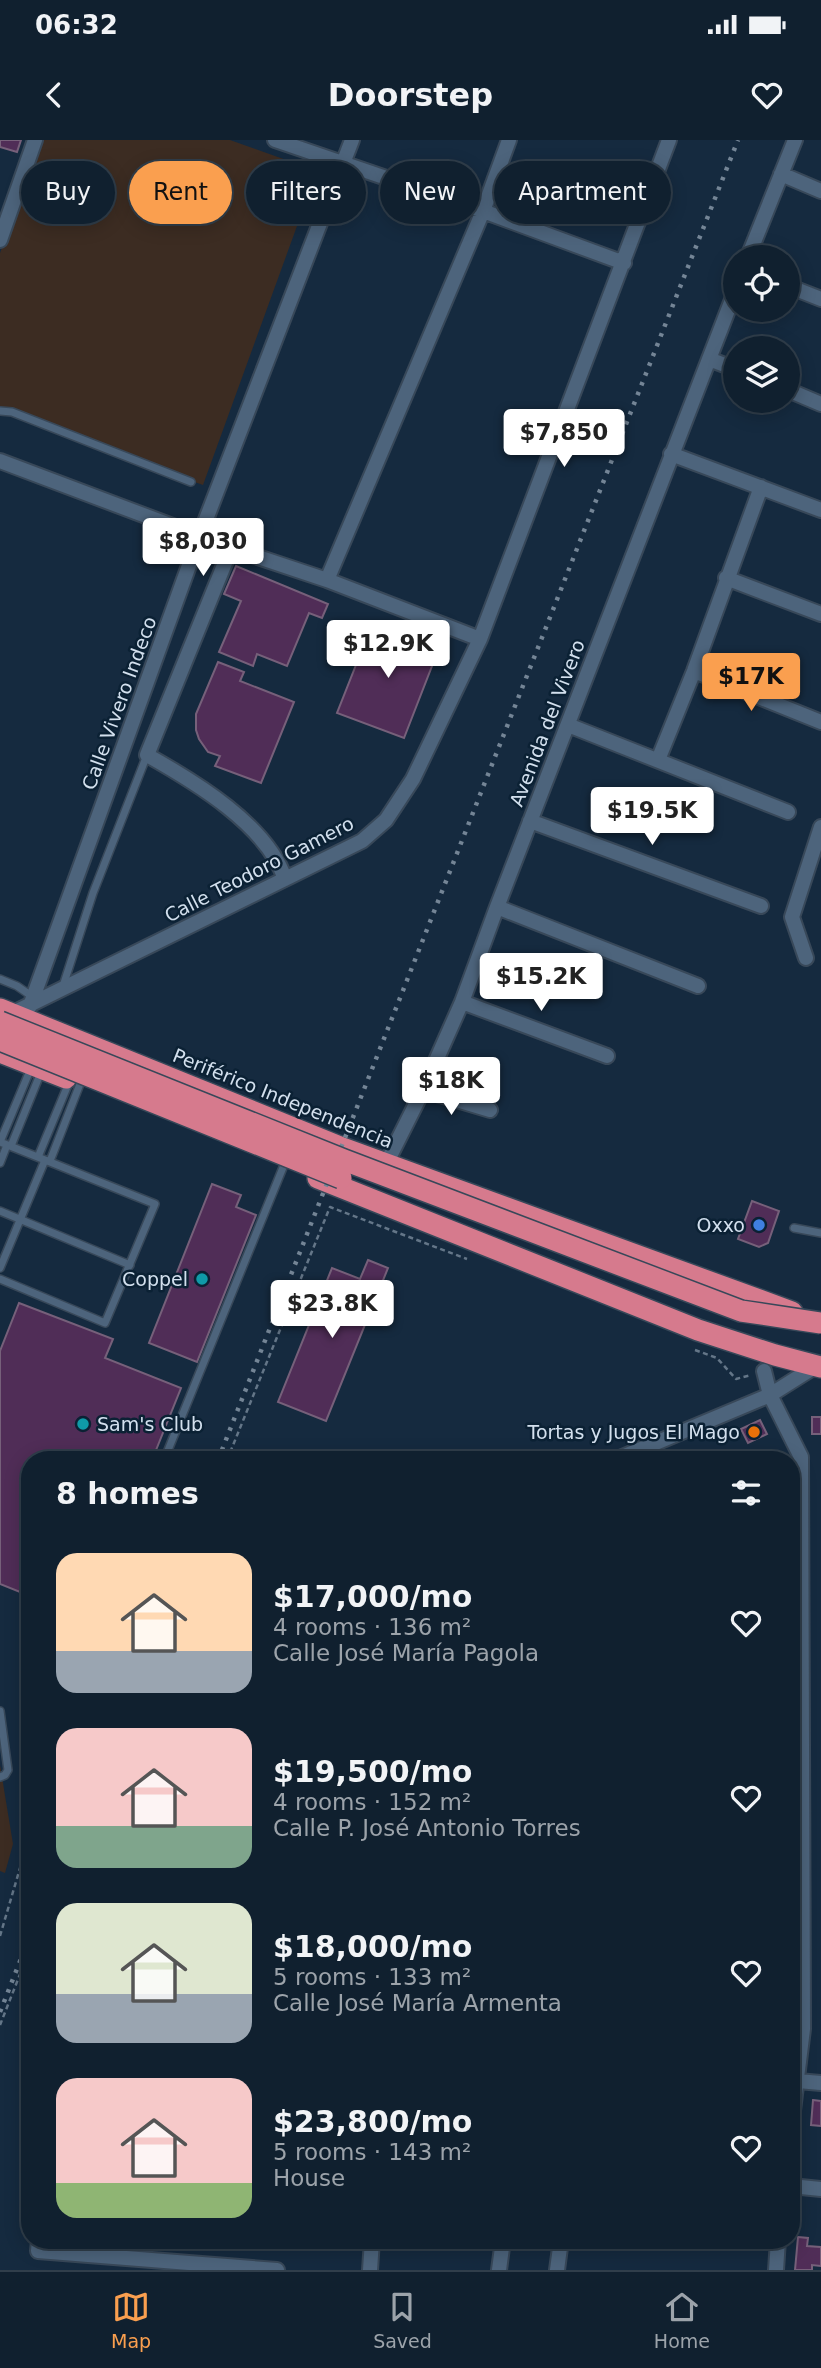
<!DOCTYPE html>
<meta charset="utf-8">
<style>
body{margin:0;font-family:"DejaVu Sans",sans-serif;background:#1e2d3b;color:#f1f3f6;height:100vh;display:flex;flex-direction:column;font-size:26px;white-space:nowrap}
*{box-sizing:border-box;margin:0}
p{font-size:23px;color:#9ca3aa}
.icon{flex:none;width:38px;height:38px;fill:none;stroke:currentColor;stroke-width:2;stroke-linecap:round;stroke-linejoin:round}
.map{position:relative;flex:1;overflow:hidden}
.sheet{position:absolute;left:21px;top:1311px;width:779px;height:798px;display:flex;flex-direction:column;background:#10202f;border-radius:28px;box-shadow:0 4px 18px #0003,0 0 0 2px #303e4b}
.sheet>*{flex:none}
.hud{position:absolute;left:21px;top:21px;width:780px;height:63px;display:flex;gap:14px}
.controls{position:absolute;left:723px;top:105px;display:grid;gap:14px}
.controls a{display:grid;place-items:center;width:77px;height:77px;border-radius:50%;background:#10202f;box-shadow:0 4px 18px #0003,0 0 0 2px #303e4b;font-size:35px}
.price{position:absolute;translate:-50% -60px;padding:0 16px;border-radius:7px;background:#fff;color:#222;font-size:23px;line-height:46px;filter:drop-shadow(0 2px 4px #0008)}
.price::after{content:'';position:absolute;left:50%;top:42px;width:21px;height:16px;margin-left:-10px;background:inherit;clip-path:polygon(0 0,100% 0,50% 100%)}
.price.current{background:#fa9f4f;color:#111}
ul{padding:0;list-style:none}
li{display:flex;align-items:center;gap:21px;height:175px;padding:0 35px}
li span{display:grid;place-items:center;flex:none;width:196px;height:140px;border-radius:21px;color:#555}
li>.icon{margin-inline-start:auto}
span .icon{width:84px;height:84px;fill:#fffc;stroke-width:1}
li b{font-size:30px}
h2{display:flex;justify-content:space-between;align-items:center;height:84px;padding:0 35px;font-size:30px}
.tag{padding:0 24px;border-radius:32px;background:#10202f;box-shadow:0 4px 18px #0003,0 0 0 2px #303e4b;font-size:24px;line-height:63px}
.tag.current{background:#fa9f4f;color:#111}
.status{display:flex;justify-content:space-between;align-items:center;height:49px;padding:0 35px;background:#10202f;direction:ltr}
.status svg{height:19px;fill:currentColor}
header{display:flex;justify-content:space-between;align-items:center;height:91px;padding:0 35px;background:#10202f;font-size:32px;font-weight:600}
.tabs{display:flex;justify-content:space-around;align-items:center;height:98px;border-top:2px solid #303e4b;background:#10202f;font-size:19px;color:#9ca3aa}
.tabs a{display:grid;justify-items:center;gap:4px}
.tabs .current{color:#fa9f4f}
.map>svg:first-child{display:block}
.education{fill:#3c2c22}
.building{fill:#502d57;stroke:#76607a;stroke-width:2}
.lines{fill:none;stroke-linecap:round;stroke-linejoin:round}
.lane-casing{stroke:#384859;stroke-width:10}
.street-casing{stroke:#384859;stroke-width:18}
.highway-casing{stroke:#384859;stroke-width:24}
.path{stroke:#647688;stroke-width:2.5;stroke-dasharray:5 3.5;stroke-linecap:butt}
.lane{stroke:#4d647c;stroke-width:7}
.street{stroke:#4d647c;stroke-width:14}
.highway{stroke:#d67a8d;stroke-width:21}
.rail{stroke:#748596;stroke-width:4.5;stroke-dasharray:3.5 7;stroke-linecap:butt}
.highway-bridge-casing{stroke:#384859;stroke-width:24;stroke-linecap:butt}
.highway-bridge{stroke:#d67a8d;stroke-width:21}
.shop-dot{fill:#3f7fe0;stroke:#0b2134;stroke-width:2.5}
.culture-dot{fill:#0f9aa8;stroke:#0b2134;stroke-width:2.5}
.food-dot{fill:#e8710a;stroke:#0b2134;stroke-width:2.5}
.labels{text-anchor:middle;stroke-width:5;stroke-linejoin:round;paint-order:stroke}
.street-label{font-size:19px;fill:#d3e0ee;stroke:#0b2134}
.poi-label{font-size:19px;fill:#d3e0ee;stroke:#0b2134;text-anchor:end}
</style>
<div class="status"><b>06:32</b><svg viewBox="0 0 49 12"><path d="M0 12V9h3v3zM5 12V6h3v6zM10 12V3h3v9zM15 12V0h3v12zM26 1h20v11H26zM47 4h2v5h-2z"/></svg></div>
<header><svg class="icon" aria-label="back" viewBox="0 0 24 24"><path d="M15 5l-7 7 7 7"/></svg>Doorstep<svg class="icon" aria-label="heart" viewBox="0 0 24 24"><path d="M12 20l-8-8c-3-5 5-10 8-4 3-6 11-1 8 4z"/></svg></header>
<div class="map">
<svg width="821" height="2130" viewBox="0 0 821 2130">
<rect width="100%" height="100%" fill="#152a3f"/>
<!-- education -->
<path class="education" d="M41 0H230L317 31 203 345 0 272V113Z
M0 1625 13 1704 5 1733 0 1731Z"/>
<!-- building -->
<path class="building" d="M0 0H21L17 12 0 7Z
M236 426 328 464 322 478 309 473 287 526 257 514 253 526 219 512 241 461 224 454Z
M373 482 439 508 404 598 337 573Z
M218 522 244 532 240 541 294 562 261 643 215 626 220 616 208 612 199 599 196 590V574Z
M212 1044 241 1055 236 1067 256 1075 197 1222 149 1203Z
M752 1061 779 1071 768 1103 759 1107 738 1099Z
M368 1120 388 1128 326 1281 278 1262 332 1128 360 1139Z
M19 1163 113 1199 105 1218 181 1248 152 1320H30V1456L0 1444V1211Z
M812 1277H821V1294H812Z
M760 1280 767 1294 748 1303 741 1289Z
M813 1960 821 1961V1986L811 1985Z
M798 2097 808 2098 807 2106 821 2107V2126L812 2125V2130H795Z"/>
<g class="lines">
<defs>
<path id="lane" d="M0 271 12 272 191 342
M0 839 17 846 33 857
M63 846 93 753 147 615
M0 1002 155 1064 105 1183 0 1139
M0 1002 31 928
M11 1006 41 932
M38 1017 70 940
M50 1021 80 944
M0 1023 7 1005
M0 1071 130 1125
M794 1088 821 1093
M0 1128 45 1020
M164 1320 284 1025
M0 1571 8 1630 5 1635 0 1637"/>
<path id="street" d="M275 0 483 71 624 123
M781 34 821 51
M0 100 35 0
M748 117 795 0
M788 146 821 159
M709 219 735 229
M788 250 821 264
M671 314 821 370
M0 321 231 408 327 440 480 499
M231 408 147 615C195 642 267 685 285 739
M726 438 821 474
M327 440 483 71 509 0
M694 531 821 582
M568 585 788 672
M658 620 694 531 761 347
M530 681 761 766
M497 767 698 846
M806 818 792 777 821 687
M462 862 607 916
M30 866 200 395 352 0
M11 874 362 701 386 680 413 639 480 499 669 0
M423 950 490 970
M386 1024 423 950 462 862 497 767 735 152
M764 1231 770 1255 801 1317 803 1889 791 1987
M615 1320 770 1255 816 1226
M798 1941 821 1943
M791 2046 821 2049
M39 2100 38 2111 277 2130
M370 2130 372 2100
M499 2130 503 2100
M557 2130 561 2100
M776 2130 778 2100"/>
<path id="highway" d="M0 869 340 1007 792 1172
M0 912 66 938
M318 1038 698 1190 775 1215 821 1227"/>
</defs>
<!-- lane casing -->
<use href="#lane" class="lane-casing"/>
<!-- street casing -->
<use href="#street" class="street-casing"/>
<!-- highway casing -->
<use href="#highway" class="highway-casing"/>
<!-- path -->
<path class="path" d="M695 1210 717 1218 736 1239 751 1235
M227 1320 330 1067 467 1119
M0 1796 28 1701
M0 1885 30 1809"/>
<!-- lane -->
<use href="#lane" class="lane"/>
<!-- street -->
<use href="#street" class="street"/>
<!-- highway -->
<use href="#highway" class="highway"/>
<!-- rail -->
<path class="rail" d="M218 1320 738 0
M0 1872 30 1796"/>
<defs>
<path id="highway-bridge" d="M0 882 344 1020 741 1171 821 1183
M0 900 341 1038"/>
</defs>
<!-- highway-bridge casing -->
<use href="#highway-bridge" class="highway-bridge-casing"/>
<!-- highway-bridge -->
<use href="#highway-bridge" class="highway-bridge"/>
</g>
<!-- markers -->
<circle class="shop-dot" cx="759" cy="1085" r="7"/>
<g class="culture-dot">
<circle cx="202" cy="1139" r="7"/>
<circle cx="83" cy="1284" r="7"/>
</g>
<circle class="food-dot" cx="754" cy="1292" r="7"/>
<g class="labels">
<!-- street labels -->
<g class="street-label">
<text transform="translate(119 563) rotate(-70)" y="7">Calle Vivero Indeco</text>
<text transform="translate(547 583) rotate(-69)" y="7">Avenida del Vivero</text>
<text transform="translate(259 729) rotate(-27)" y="7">Calle Teodoro Gamero</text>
<text transform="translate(283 958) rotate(22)" y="7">Periférico Independencia</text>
</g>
<!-- poi labels -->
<g class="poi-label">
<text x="745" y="1092">Oxxo</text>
<text x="188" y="1146">Coppel</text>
<text x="97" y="1291" text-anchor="start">Sam's Club</text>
<text x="740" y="1299">Tortas y Jugos El Mago</text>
</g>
</g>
</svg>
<div class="controls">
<a><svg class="icon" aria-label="locate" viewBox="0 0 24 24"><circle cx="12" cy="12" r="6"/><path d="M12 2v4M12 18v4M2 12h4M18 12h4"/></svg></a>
<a><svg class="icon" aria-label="layers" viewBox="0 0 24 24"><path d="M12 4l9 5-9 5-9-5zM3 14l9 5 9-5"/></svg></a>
</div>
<b class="price" style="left:564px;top:329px">$7,850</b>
<b class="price" style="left:203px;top:438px">$8,030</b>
<b class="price" style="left:388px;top:540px">$12.9K</b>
<b class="price current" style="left:751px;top:573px">$17K</b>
<b class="price" style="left:652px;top:707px">$19.5K</b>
<b class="price" style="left:541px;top:873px">$15.2K</b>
<b class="price" style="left:451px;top:977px">$18K</b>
<b class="price" style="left:332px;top:1200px">$23.8K</b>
<div class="hud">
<a class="tag">Buy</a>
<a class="tag current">Rent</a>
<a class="tag">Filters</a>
<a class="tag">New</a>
<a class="tag">Apartment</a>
</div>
<section class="sheet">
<h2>8 homes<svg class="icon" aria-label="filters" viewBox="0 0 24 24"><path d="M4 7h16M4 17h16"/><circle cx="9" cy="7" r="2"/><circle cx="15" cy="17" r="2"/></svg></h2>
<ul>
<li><span style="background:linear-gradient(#ffd9b3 70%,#9aa5b1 0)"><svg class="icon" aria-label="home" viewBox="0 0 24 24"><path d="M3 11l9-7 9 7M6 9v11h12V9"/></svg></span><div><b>$17,000/mo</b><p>4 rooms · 136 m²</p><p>Calle José María Pagola</p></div><svg class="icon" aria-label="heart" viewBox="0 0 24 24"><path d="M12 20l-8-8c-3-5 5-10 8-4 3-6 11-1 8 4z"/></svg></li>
<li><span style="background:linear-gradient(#f6c9c9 70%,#7fa58c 0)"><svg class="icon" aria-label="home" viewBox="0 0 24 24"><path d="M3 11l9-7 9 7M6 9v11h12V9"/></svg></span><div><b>$19,500/mo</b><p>4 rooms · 152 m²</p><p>Calle P. José Antonio Torres</p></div><svg class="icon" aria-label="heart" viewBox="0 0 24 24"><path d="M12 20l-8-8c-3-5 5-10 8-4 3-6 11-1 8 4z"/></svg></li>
<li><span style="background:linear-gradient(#dfe7d0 65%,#9aa5b1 0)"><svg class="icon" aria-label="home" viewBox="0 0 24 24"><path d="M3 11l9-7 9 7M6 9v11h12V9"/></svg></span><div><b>$18,000/mo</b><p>5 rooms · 133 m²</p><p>Calle José María Armenta</p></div><svg class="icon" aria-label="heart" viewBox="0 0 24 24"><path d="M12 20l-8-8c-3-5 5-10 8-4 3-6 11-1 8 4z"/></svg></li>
<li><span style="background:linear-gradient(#f6c9c9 75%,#8fb573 0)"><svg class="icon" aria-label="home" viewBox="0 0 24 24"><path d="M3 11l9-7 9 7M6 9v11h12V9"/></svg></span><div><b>$23,800/mo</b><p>5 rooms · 143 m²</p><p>House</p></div><svg class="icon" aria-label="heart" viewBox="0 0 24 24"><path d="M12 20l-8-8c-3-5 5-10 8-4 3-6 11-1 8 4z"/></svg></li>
</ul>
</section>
</div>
<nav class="tabs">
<a class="current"><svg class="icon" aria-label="map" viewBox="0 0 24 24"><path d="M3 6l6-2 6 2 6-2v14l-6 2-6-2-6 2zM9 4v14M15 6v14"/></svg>Map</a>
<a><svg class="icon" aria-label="saved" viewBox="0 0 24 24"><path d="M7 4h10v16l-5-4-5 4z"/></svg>Saved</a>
<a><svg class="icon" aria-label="home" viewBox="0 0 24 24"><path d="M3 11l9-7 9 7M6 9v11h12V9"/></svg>Home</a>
</nav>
